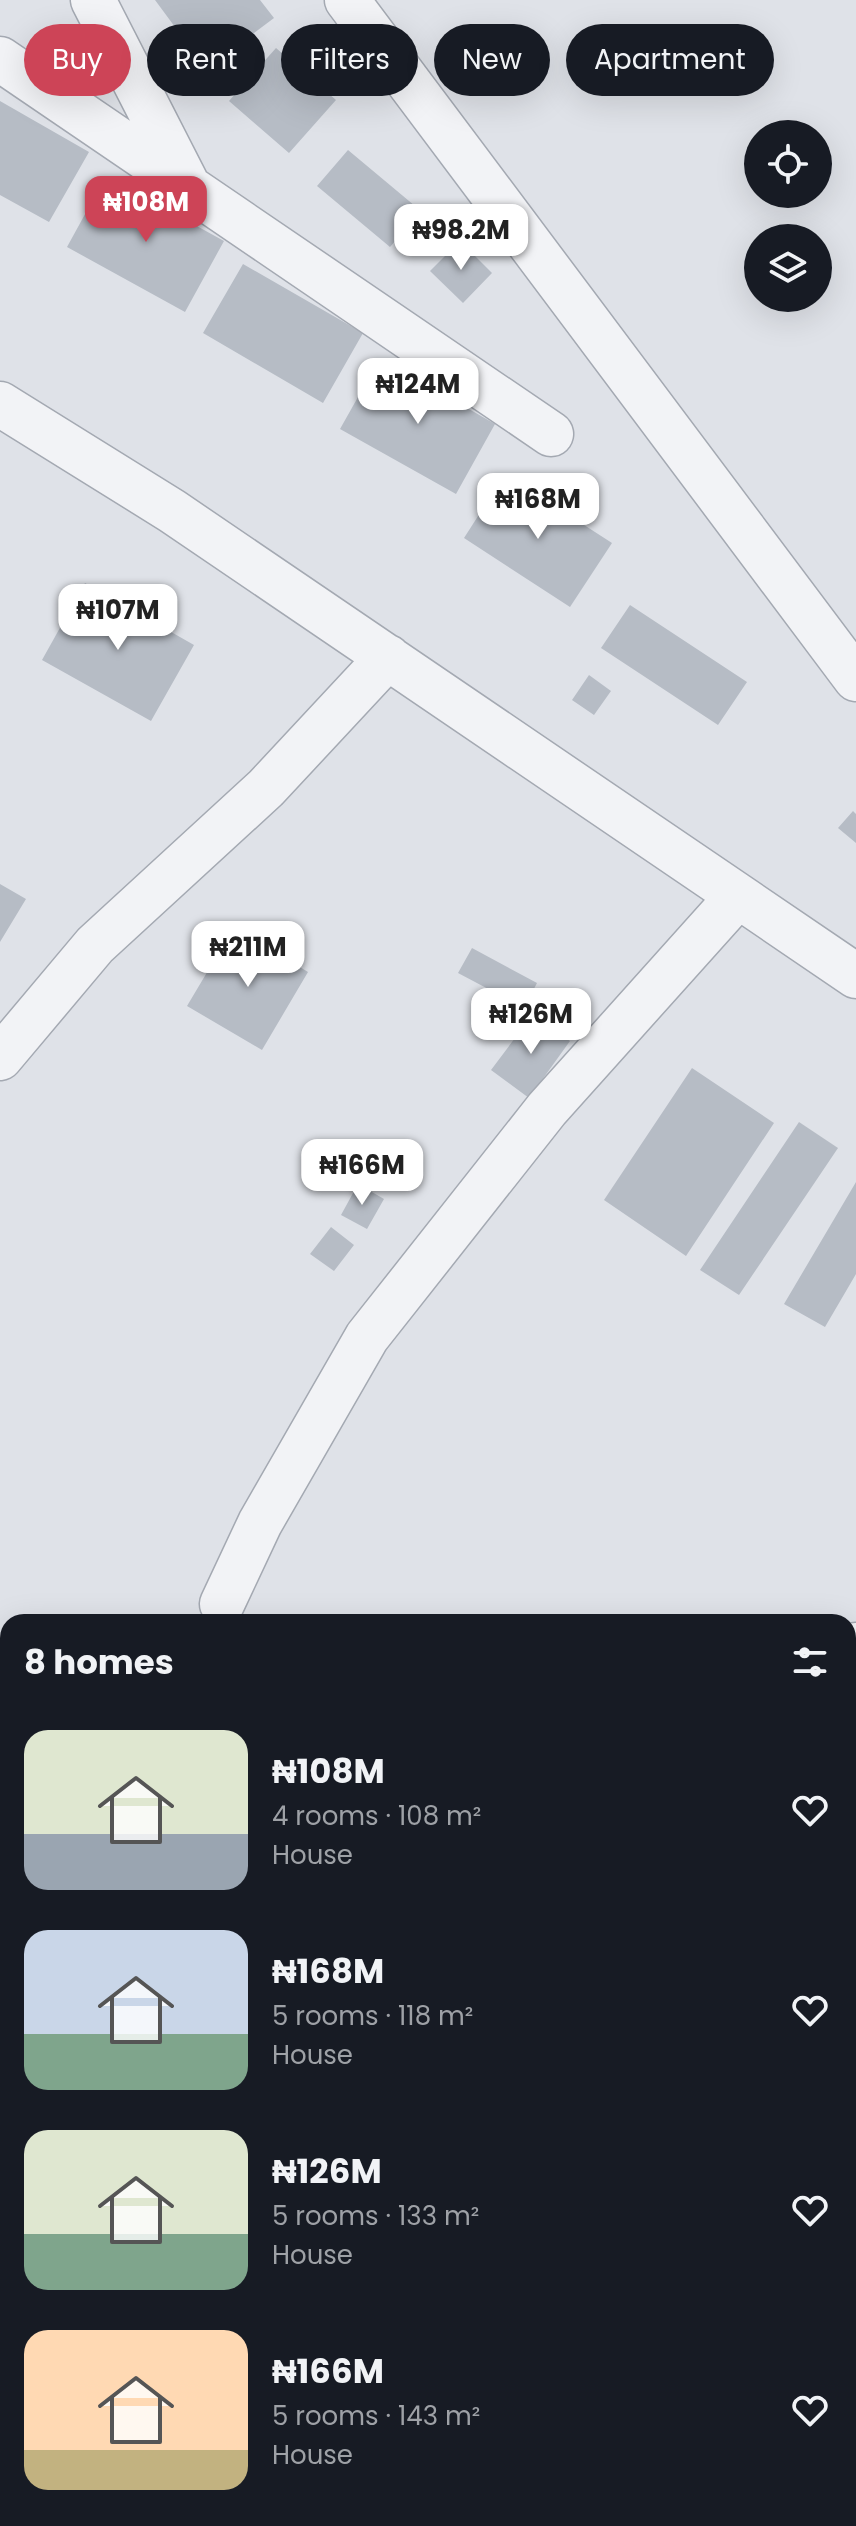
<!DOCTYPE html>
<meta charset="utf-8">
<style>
body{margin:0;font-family:Poppins,sans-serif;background:#20242c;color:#f1f3f6;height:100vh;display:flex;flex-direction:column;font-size:30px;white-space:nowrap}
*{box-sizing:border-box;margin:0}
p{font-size:26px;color:#9ea1a6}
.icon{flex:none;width:44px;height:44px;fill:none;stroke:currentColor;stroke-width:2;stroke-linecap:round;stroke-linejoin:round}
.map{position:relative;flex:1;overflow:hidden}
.side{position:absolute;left:0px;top:1614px;width:856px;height:912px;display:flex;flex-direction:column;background:#171b24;border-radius:24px 24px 0 0;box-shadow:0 8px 32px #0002}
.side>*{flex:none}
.banner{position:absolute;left:24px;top:24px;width:808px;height:72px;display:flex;gap:16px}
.tools{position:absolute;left:744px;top:120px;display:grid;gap:16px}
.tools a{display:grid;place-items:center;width:88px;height:88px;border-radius:50%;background:#171b24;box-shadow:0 8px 32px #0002;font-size:40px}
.price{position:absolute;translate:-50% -68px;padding:0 18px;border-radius:16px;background:#fff;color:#222;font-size:26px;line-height:52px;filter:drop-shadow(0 2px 4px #0008)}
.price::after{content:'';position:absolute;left:50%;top:48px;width:24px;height:18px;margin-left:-12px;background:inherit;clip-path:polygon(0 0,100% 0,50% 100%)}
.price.selected{background:#cd4457;color:#fff}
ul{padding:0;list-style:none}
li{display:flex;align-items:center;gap:24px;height:200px;padding:0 24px}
li span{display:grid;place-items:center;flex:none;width:224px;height:160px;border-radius:24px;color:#555}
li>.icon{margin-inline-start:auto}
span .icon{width:96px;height:96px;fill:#fffc;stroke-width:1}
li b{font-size:34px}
h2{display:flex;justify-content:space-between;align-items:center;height:96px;padding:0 24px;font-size:34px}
.pill{padding:0 28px;border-radius:36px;background:#171b24;box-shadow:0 8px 32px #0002;font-size:28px;line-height:72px}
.pill.selected{background:#cd4457;color:#fff}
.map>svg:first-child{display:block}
.building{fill:#b6bcc5}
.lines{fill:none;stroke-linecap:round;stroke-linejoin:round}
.street-casing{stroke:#a4a9b2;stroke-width:47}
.street{stroke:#f2f3f6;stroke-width:44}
</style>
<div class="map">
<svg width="856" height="2526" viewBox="0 0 856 2526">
<rect width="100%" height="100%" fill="#dfe2e8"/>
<!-- building -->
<path class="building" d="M155 0H260L274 18 206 69Z
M276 48 336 100 289 153 229 101Z
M0 101 89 152 49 222 0 195Z
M348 150 421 211 390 247 317 186Z
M106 176 224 241 185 312 67 247Z
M460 241 492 273 463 303 430 271Z
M243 264 363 333 323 403 203 333Z
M380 358 495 424 456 494 340 429Z
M505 474 612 543 570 607 464 538Z
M85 583 194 645 151 721 42 660Z
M630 605 747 682 718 725 601 648Z
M589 675 611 691 594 715 572 700Z
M853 811 856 814V843L838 828Z
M0 884 26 899 0 942Z
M234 927 308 972 262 1050 187 1006Z
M472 948 537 983 524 1008 458 973Z
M533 1014 570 1041 529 1098 491 1070Z
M692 1068 774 1123 686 1256 604 1200Z
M799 1122 838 1148 739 1295 700 1270Z
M856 1182V1274L825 1327 784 1304Z
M358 1184 384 1199 367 1229 341 1215Z
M331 1227 354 1245 334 1271 310 1254Z
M856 1757V1808L848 1803V1768Z
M848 1911 856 1916V2001L852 2008 848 2006Z
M8 2139V2236L0 2239V2141Z
M610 2518H633L636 2526H589Z"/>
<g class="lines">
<defs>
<path id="street" d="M93 0 186 182
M347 0 856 679
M0 59 551 434
M0 404 172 511 856 976
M0 1058 95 945 266 788 388 657
M222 1604 260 1523 367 1337 547 1109 738 896
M848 1666 856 1645
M0 2112 8 2110"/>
</defs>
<!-- street casing -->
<use href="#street" class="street-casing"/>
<!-- street -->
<use href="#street" class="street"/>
</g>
</svg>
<div class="tools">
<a><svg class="icon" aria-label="locate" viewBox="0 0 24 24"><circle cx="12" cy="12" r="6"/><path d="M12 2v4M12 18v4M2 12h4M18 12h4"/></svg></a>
<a><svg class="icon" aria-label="layers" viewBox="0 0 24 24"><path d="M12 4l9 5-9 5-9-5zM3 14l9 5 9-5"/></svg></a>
</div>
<b class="price selected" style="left:146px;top:244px">₦108M</b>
<b class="price" style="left:461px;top:272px">₦98.2M</b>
<b class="price" style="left:418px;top:426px">₦124M</b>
<b class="price" style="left:538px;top:541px">₦168M</b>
<b class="price" style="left:118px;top:652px">₦107M</b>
<b class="price" style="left:248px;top:989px">₦211M</b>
<b class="price" style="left:531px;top:1056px">₦126M</b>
<b class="price" style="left:362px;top:1207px">₦166M</b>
<div class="banner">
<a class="pill selected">Buy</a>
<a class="pill">Rent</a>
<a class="pill">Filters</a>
<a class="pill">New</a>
<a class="pill">Apartment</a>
</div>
<section class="side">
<h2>8 homes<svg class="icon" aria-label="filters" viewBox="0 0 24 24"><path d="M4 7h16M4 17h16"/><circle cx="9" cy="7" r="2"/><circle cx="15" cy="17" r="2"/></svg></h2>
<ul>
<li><span style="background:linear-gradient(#dfe7d0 65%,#9aa5b1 0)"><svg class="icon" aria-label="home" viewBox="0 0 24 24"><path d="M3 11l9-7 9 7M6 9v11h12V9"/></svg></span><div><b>₦108M</b><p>4 rooms · 108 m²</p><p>House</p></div><svg class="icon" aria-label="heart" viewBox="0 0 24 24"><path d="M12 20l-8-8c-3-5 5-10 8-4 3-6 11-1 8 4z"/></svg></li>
<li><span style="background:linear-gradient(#c9d6e8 65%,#7fa58c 0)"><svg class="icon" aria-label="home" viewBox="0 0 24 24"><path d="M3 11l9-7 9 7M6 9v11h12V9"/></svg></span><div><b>₦168M</b><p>5 rooms · 118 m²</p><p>House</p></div><svg class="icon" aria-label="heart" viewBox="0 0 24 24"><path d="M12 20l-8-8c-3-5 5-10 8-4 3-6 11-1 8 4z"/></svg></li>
<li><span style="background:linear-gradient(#dfe7d0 65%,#7fa58c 0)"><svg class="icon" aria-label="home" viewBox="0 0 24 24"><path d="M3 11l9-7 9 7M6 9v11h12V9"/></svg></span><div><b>₦126M</b><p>5 rooms · 133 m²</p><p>House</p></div><svg class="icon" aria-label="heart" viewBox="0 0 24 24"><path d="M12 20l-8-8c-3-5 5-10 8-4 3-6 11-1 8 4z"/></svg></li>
<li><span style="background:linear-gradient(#ffd9b3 75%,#c2b280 0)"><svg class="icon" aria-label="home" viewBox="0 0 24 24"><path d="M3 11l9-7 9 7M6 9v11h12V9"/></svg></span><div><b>₦166M</b><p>5 rooms · 143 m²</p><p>House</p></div><svg class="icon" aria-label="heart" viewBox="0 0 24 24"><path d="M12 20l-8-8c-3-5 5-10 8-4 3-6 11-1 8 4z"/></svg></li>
</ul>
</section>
</div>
